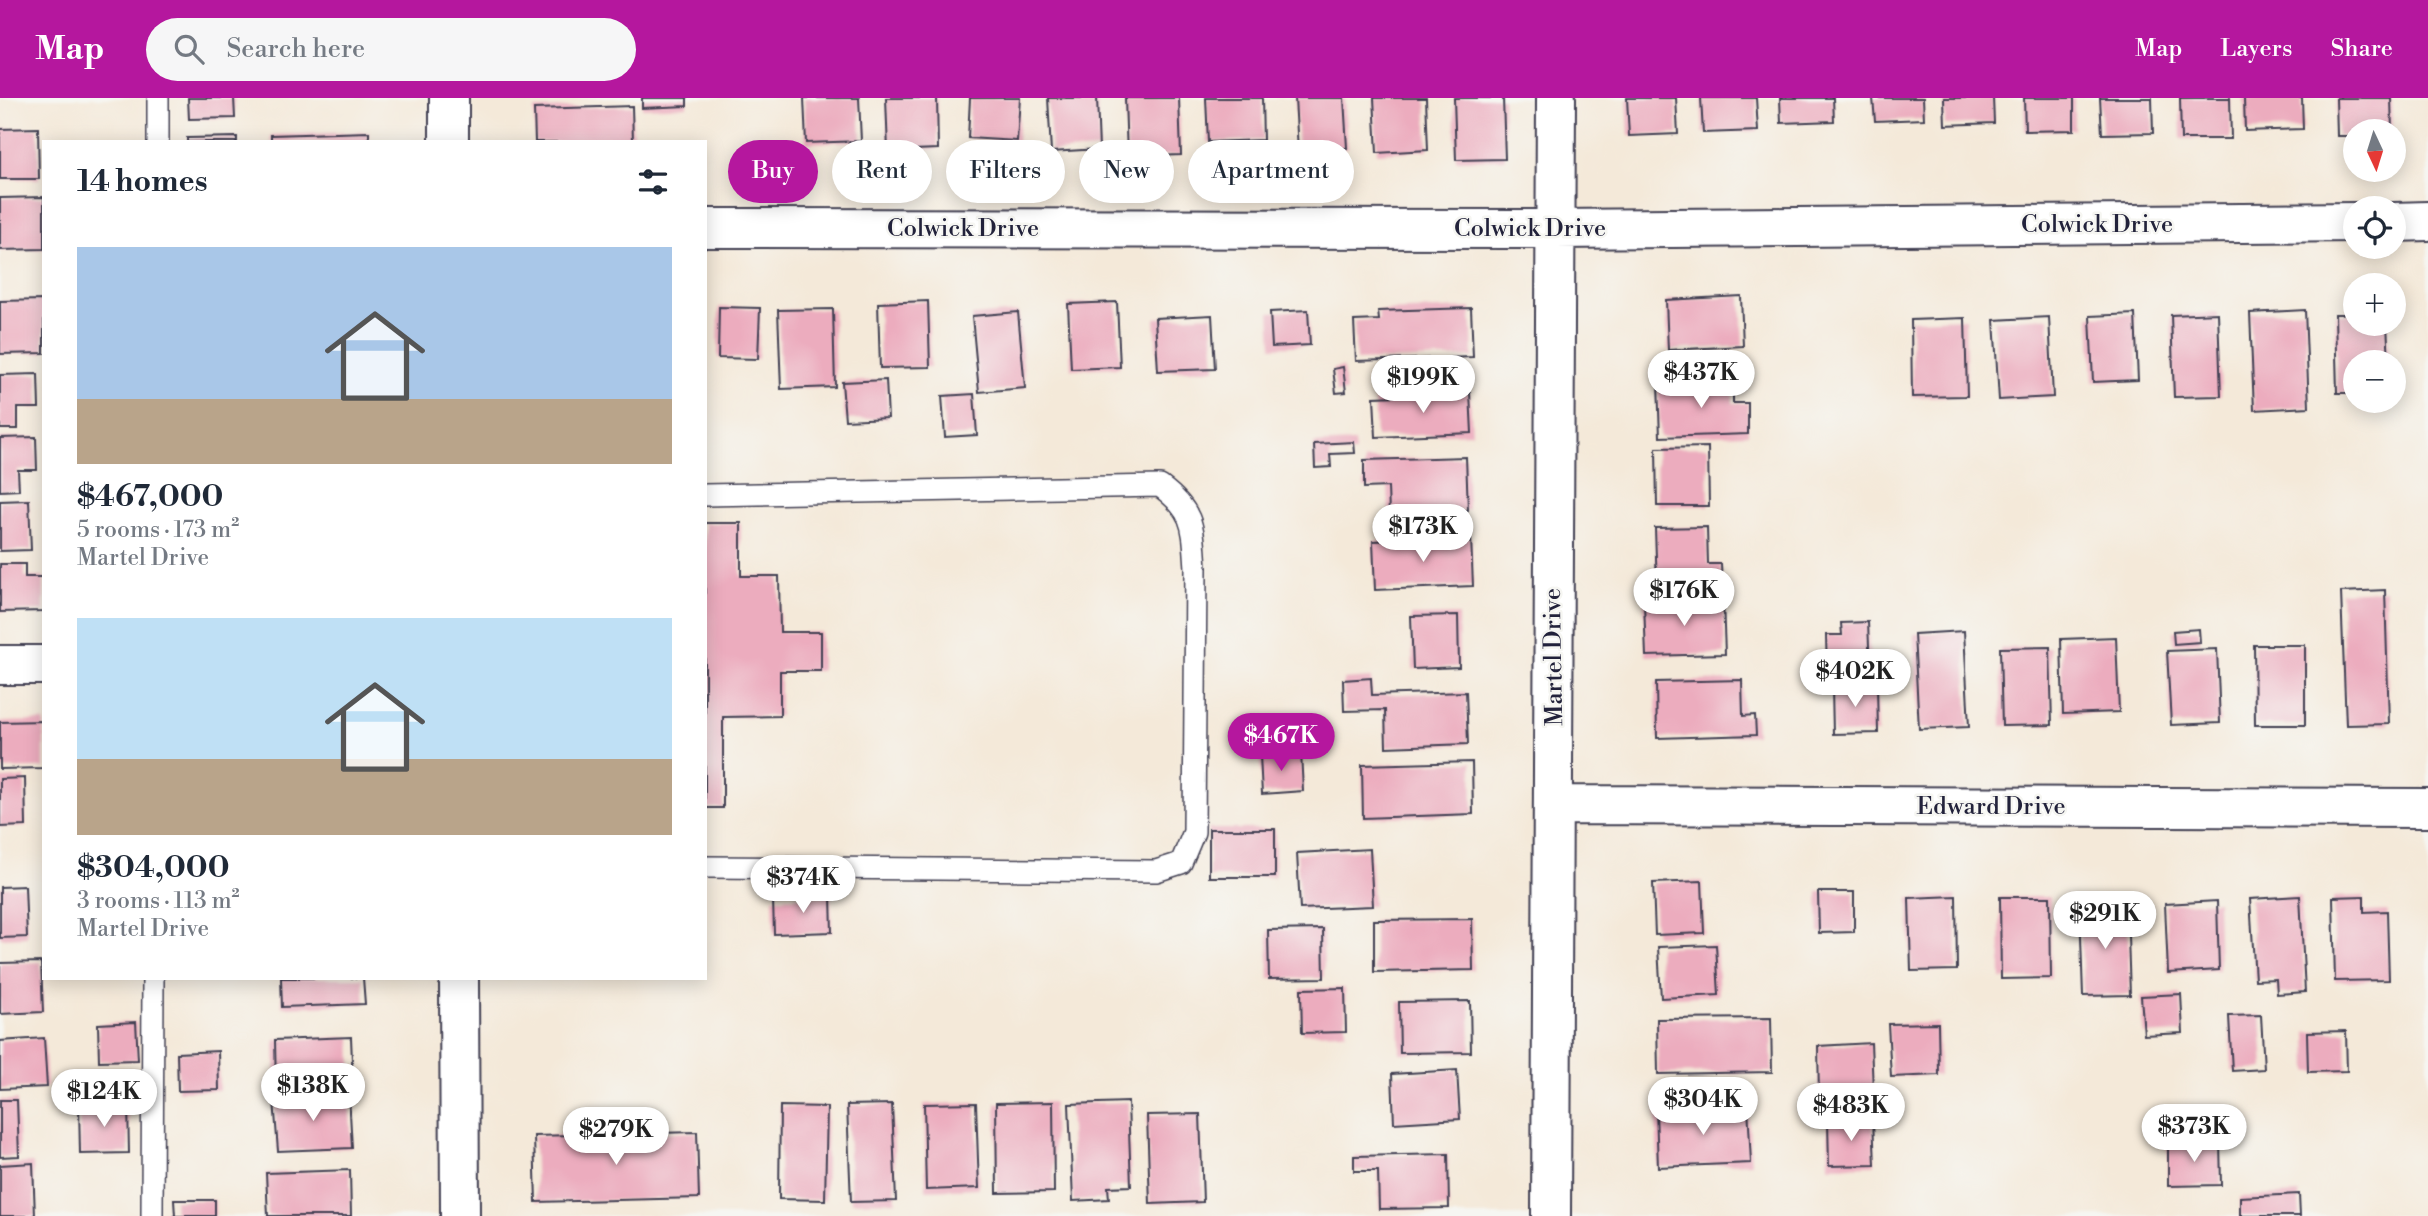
<!DOCTYPE html>
<meta charset="utf-8">
<style>
body{margin:0;font-family:"Libre Bodoni",serif;background:#f6f6f7;color:#1f2937;height:100vh;display:flex;flex-direction:column;font-size:26px;white-space:nowrap}
*{box-sizing:border-box;margin:0}
p{font-size:23px;color:#747a83}
.icon{flex:none;width:38px;height:38px;fill:none;stroke:currentColor;stroke-width:2;stroke-linecap:round;stroke-linejoin:round}
.map{position:relative;flex:1;overflow:hidden}
.sheet{position:absolute;left:42px;top:42px;width:665px;height:840px;display:flex;flex-direction:column;background:#fff;border-radius:0px;box-shadow:0 4px 18px #0003}
.sheet>*{flex:none}
.hud{position:absolute;left:728px;top:42px;width:665px;height:63px;display:flex;gap:14px}
.needle{width:46px;rotate:176deg}
.fabs{position:absolute;left:2343px;top:21px;display:grid;gap:14px}
.fabs a{display:grid;place-items:center;width:63px;height:63px;border-radius:50%;background:#fff;box-shadow:0 4px 18px #0003;font-size:35px}
.price{position:absolute;translate:-50% -60px;padding:0 16px;border-radius:24px;background:#fff;color:#222;font-size:23px;line-height:46px;filter:drop-shadow(0 2px 4px #0008)}
.price::after{content:'';position:absolute;left:50%;top:42px;width:21px;height:16px;margin-left:-10px;background:inherit;clip-path:polygon(0 0,100% 0,50% 100%)}
.price.on{background:#b5179e;color:#fff}
ul{padding:0;list-style:none}
li{display:grid;align-content:center;gap:14px;height:371px;padding:0 35px}
li span{display:grid;place-items:center;height:217px;border-radius:0px;color:#555}
li>.icon{margin-inline-start:auto}
span .icon{width:126px;height:126px;fill:#fffc;stroke-width:1}
li b{font-size:30px}
h2{display:flex;justify-content:space-between;align-items:center;height:84px;padding:0 35px;font-size:30px}
.tag{padding:0 24px;border-radius:32px;background:#fff;box-shadow:0 4px 18px #0003;font-size:24px;line-height:63px}
.tag.on{background:#b5179e;color:#fff}
header{display:flex;align-items:center;gap:42px;box-sizing:border-box;height:98px;padding:0 35px;background:#b5179e;color:#fff}
header strong{font-size:33px}
nav{display:flex;gap:38px;margin-inline-start:auto;font-size:24px}
.search{width:490px;height:63px;background:#f6f6f7;display:flex;align-items:center;gap:18px;box-sizing:border-box;padding:0 24px;border-radius:38px;color:#747a83;font-size:26px}
.map>svg:first-child{display:block}
.building{fill:#ecacbe}
.lines{fill:none;stroke-linecap:round;stroke-linejoin:round}
.service-casing{stroke:#424053;stroke-width:24}
.minor-casing{stroke:#424053;stroke-width:42}
.secondary-casing{stroke:#424053;stroke-width:42}
.service{stroke:#fff;stroke-width:21}
.minor{stroke:#fff;stroke-width:38}
.secondary{stroke:#fff;stroke-width:38}
.labels{text-anchor:middle;stroke-width:5;stroke-linejoin:round;paint-order:stroke}
.street-label{font-size:24px;fill:#22223b;stroke:#f6f6f2}
</style>
<header>
<strong>Map</strong>
<div class="search"><svg class="icon" aria-label="search" viewBox="0 0 24 24"><circle cx="10" cy="10" r="6"/><path d="M15 15l6 6"/></svg>Search here</div>
<nav><a>Map</a><a>Layers</a><a>Share</a></nav>
</header>
<div class="map">
<svg width="2428" height="1118" viewBox="0 0 2428 1118">
<rect width="100%" height="100%" fill="#f6f6f2"/>
<filter id="ink" filterUnits="userSpaceOnUse"><feTurbulence type="fractalNoise" baseFrequency=".0143" numOctaves="2"/><feDisplacementMap in="SourceGraphic" scale="14" xChannelSelector="R" yChannelSelector="G"/><feConvolveMatrix kernelMatrix="1 2 1 2 8 2 1 2 1" color-interpolation-filters="sRGB"/></filter>
<filter id="wash" filterUnits="userSpaceOnUse"><feTurbulence type="fractalNoise" baseFrequency=".00686" numOctaves="4" result="noise"/><feDisplacementMap in="SourceGraphic" scale="28" xChannelSelector="R" yChannelSelector="G"/><feGaussianBlur stdDeviation="1.57" result="paint"/><feColorMatrix in="noise" values="0 0 0 0 0 0 0 0 0 0 0 0 0 0 0 0 0 1.4 0 .05"/><feComposite in="paint" operator="in"/></filter>
<g filter="url(#wash)">
<rect width="100%" height="100%" fill="#f4e9d9"/>
<g id="blocks">
<!-- building -->
<path class="building" d="M188 0H234L235 20 189 21Z
M642 0H687V8L642 10Z
M804 0H859L861 43 806 45Z
M886 0H937L938 51 888 53Z
M970 0H1020L1017 43 968 40Z
M1048 0H1097L1099 51 1051 54Z
M1125 0H1179L1181 57 1127 59Z
M1206 0H1262L1263 42 1208 44Z
M1295 0H1344L1347 50 1298 53Z
M1374 0H1426L1428 52 1377 55Z
M1454 0H1503L1505 61 1456 62Z
M1627 0H1676L1678 36 1629 38Z
M1701 0H1756L1758 33 1703 35Z
M1780 0H1833L1834 23 1781 25Z
M1873 0H1923L1924 21 1875 23Z
M1944 0H1993L1994 25 1945 27Z
M2024 0H2074V32L2025 33Z
M2100 0H2152L2153 35 2102 36Z
M2180 0H2230L2231 41H2181Z
M2244 0H2302L2303 31 2245 33Z
M2336 0H2391L2392 33H2356V38H2337Z
M632 8 633 44H535L534 11Z
M38 30 39 81H0V31Z
M369 34V44H271V37Z
M237 39V44H187V40Z
M44 99V151L0 152V100Z
M1741 198 1743 248 1668 252 1666 202Z
M44 202V255L0 256V203Z
M928 203 930 269 880 270 878 205Z
M1117 204 1120 269 1071 271 1068 206Z
M719 209 760 210 758 261 718 260Z
M1471 210 1473 259 1356 263 1354 223 1379 222 1378 213Z
M833 211 835 289 781 291 778 212Z
M1308 212 1310 247 1272 249 1270 214Z
M2305 212 2309 309 2254 312 2250 215Z
M1018 214 1025 290 979 294 972 218Z
M2218 215 2221 298 2174 299 2171 217Z
M2135 216 2138 282 2093 284 2090 218Z
M2335 216H2356V226H2387L2389 264H2356V295H2337Z
M1212 217 1215 271 1158 273 1155 220Z
M2049 219 2053 299 1999 302 1994 222Z
M1965 220 1967 298 1912 299 1911 222Z
M1343 269 1346 294 1336 295 1333 271Z
M38 276 39 310H18V331H0V277Z
M886 282 888 320 845 322 842 284Z
M1733 283V305H1748V336L1660 339 1658 285Z
M1470 295 1472 335 1376 339 1374 299Z
M974 296 977 337 945 339 942 298Z
M36 339 37 372H18L19 392 0 393V340Z
M1354 344 1355 355 1330 356 1331 369 1315 370 1314 346Z
M1708 349 1709 408H1657L1656 350Z
M1466 359 1468 412 1389 415 1388 389 1364 390V362Z
M29 402 31 452 0 453V403Z
M705 425H741V478H779L780 534H821V573H780V618L723 619V710H705Z
M1707 429 1708 466H1721L1722 487 1657 489 1655 430Z
M1471 439 1473 488 1375 492 1373 443Z
M0 466H25V479H44V513L0 514Z
M2385 492 2389 626 2346 627 2341 494Z
M1723 502 1725 556 1646 558 1644 504Z
M1458 517 1459 569 1413 571 1411 518Z
M1868 524 1870 573 1827 575 1826 537H1842L1841 525Z
M2199 531 2200 544 2174 546 2173 533Z
M1964 533 1969 629 1919 631 1914 536Z
M2116 539 2119 614 2063 616 2061 541Z
M2254 547H2305V627H2255Z
M2050 549 2052 627 2002 628 2000 550Z
M2217 551 2220 625 2171 627 2167 553Z
M1371 580 1372 597 1466 594 1468 646 1386 649 1385 612 1344 613 1343 582Z
M1742 582 1743 618 1755 617 1756 637 1657 640 1656 584Z
M1877 587 1878 635 1833 636 1832 588Z
M44 623V670L0 671V624Z
M1301 654 1303 693 1262 696 1260 657Z
M1472 664 1473 716 1363 720 1362 667Z
M25 680 26 728 0 729V681Z
M1209 731H1275V779H1209Z
M1370 751 1373 808 1300 811 1297 755Z
M1702 783 1704 835 1655 837 1653 785Z
M25 788 27 839 0 840V789Z
M1818 794H1854V834L1819 835Z
M831 798 832 834 774 836 773 800Z
M1956 798 1957 872 1911 873 1909 800Z
M2300 798 2305 894 2277 896 2276 881 2255 882 2250 801Z
M2364 798V814L2387 813 2389 882 2335 883 2333 799Z
M2000 799H2050L2051 880 2001 881Z
M2217 803 2219 872 2168 875 2165 806Z
M2127 808 2130 897 2083 898 2080 810Z
M1472 821 1473 872 1374 874V822Z
M1323 831 1324 880 1269 881 1268 832Z
M1716 847 1719 897 1661 900 1658 849Z
M41 864 43 914 0 916V865Z
M281 880H363L365 906 282 909Z
M1345 890 1346 934 1302 935 1301 891Z
M2181 896 2183 935 2144 937 2141 898Z
M1470 903 1471 954 1400 955 1399 904Z
M2261 917 2264 971 2232 973 2229 918Z
M1771 920 1772 974 1658 976 1657 921Z
M136 924 138 962 99 963 98 926Z
M1938 925 1939 977 1891 979 1888 926Z
M2346 933 2347 973 2308 974 2307 934Z
M351 939 353 987 276 990 275 942Z
M44 940 47 989 0 991V943Z
M1871 945 1873 993 1819 996 1818 948Z
M218 953 219 992 178 993 177 955Z
M1457 972 1460 1021 1394 1025 1392 976Z
M349 997 352 1050 278 1053 274 1002Z
M0 1002H17L19 1058 0 1059Z
M1053 1004 1054 1094 997 1095 996 1005Z
M1128 1004 1131 1088 1108 1089 1109 1101 1073 1103 1069 1006Z
M976 1005 979 1090 926 1092 924 1006Z
M128 1006 129 1055 80 1056 79 1007Z
M892 1006 896 1103 851 1104 847 1007Z
M780 1008 827 1009 825 1102 779 1101Z
M1748 1008 1751 1065 1658 1069 1656 1012Z
M1200 1016 1203 1104 1150 1106 1147 1017Z
M1828 1022H1873L1875 1067 1829 1068Z
M697 1034 699 1100 536 1104 534 1038Z
M2168 1044H2220L2221 1087 2168 1088Z
M1448 1056 1449 1110 1379 1111 1378 1073H1354V1058Z
M33 1065 35 1118H0V1067Z
M350 1072 351 1118H268L266 1075Z
M2299 1096 2300 1118H2240V1099Z
M174 1102H215V1118H175Z"/>
</g>
</g>
<g filter="url(#ink)">
<use href="#blocks" fill-opacity="0" stroke="#424053" stroke-width="2"/>
<g class="lines">
<defs>
<path id="service" d="M158 44V0
M705 397 1160 388C1195 414 1193 429 1196 470L1194 734 1181 765 1156 773 705 769
M152 1118 153 880"/>
<path id="minor" d="M2394 124 2428 123
M705 130 1556 131 2356 124
M0 567H44
M1555 707 2428 710
M1551 1118 1556 0"/>
<path id="secondary" d="M449 0V44
M459 880 460 1118"/>
</defs>
<!-- service casing -->
<use href="#service" class="service-casing"/>
<!-- minor casing -->
<use href="#minor" class="minor-casing"/>
<!-- secondary casing -->
<use href="#secondary" class="secondary-casing"/>
<!-- service -->
<use href="#service" class="service"/>
<!-- minor -->
<use href="#minor" class="minor"/>
<!-- secondary -->
<use href="#secondary" class="secondary"/>
</g>
</g>
<g class="labels">
<!-- street labels -->
<g class="street-label">
<text x="2097" y="134">Colwick Drive</text>
<text x="963" y="138">Colwick Drive</text>
<text x="1530" y="138">Colwick Drive</text>
<text transform="translate(1553 559) rotate(-91)" y="8">Martel Drive</text>
<text x="1991" y="716">Edward Drive</text>
</g>
</g>
</svg>
<div class="fabs">
<a><svg class="needle" viewBox="-14 -14 28 28"><path d="M0-13l5 13h-10z" fill="#e53935"/><path d="M0 13l5-13h-10z" fill="#747a83"/></svg></a>
<a><svg class="icon" aria-label="locate" viewBox="0 0 24 24"><circle cx="12" cy="12" r="6"/><path d="M12 2v4M12 18v4M2 12h4M18 12h4"/></svg></a>
<a>+</a>
<a>−</a>
</div>
<b class="price" style="left:1701px;top:312px">$437K</b>
<b class="price" style="left:1423px;top:317px">$199K</b>
<b class="price" style="left:1423px;top:466px">$173K</b>
<b class="price" style="left:1684px;top:530px">$176K</b>
<b class="price" style="left:1855px;top:611px">$402K</b>
<b class="price on" style="left:1281px;top:675px">$467K</b>
<b class="price" style="left:803px;top:817px">$374K</b>
<b class="price" style="left:2105px;top:853px">$291K</b>
<b class="price" style="left:313px;top:1025px">$138K</b>
<b class="price" style="left:104px;top:1031px">$124K</b>
<b class="price" style="left:1703px;top:1039px">$304K</b>
<b class="price" style="left:1851px;top:1045px">$483K</b>
<b class="price" style="left:2194px;top:1066px">$373K</b>
<b class="price" style="left:616px;top:1069px">$279K</b>
<div class="hud">
<a class="tag on">Buy</a>
<a class="tag">Rent</a>
<a class="tag">Filters</a>
<a class="tag">New</a>
<a class="tag">Apartment</a>
</div>
<section class="sheet">
<h2>14 homes<svg class="icon" aria-label="filters" viewBox="0 0 24 24"><path d="M4 7h16M4 17h16"/><circle cx="9" cy="7" r="2"/><circle cx="15" cy="17" r="2"/></svg></h2>
<ul>
<li><span style="background:linear-gradient(#a9c7e8 70%,#b9a48a 0)"><svg class="icon" aria-label="home" viewBox="0 0 24 24"><path d="M3 11l9-7 9 7M6 9v11h12V9"/></svg></span><div><b>$467,000</b><p>5 rooms · 173 m²</p><p>Martel Drive</p></div></li>
<li><span style="background:linear-gradient(#bfe0f5 65%,#b9a48a 0)"><svg class="icon" aria-label="home" viewBox="0 0 24 24"><path d="M3 11l9-7 9 7M6 9v11h12V9"/></svg></span><div><b>$304,000</b><p>3 rooms · 113 m²</p><p>Martel Drive</p></div></li>
</ul>
</section>
</div>
